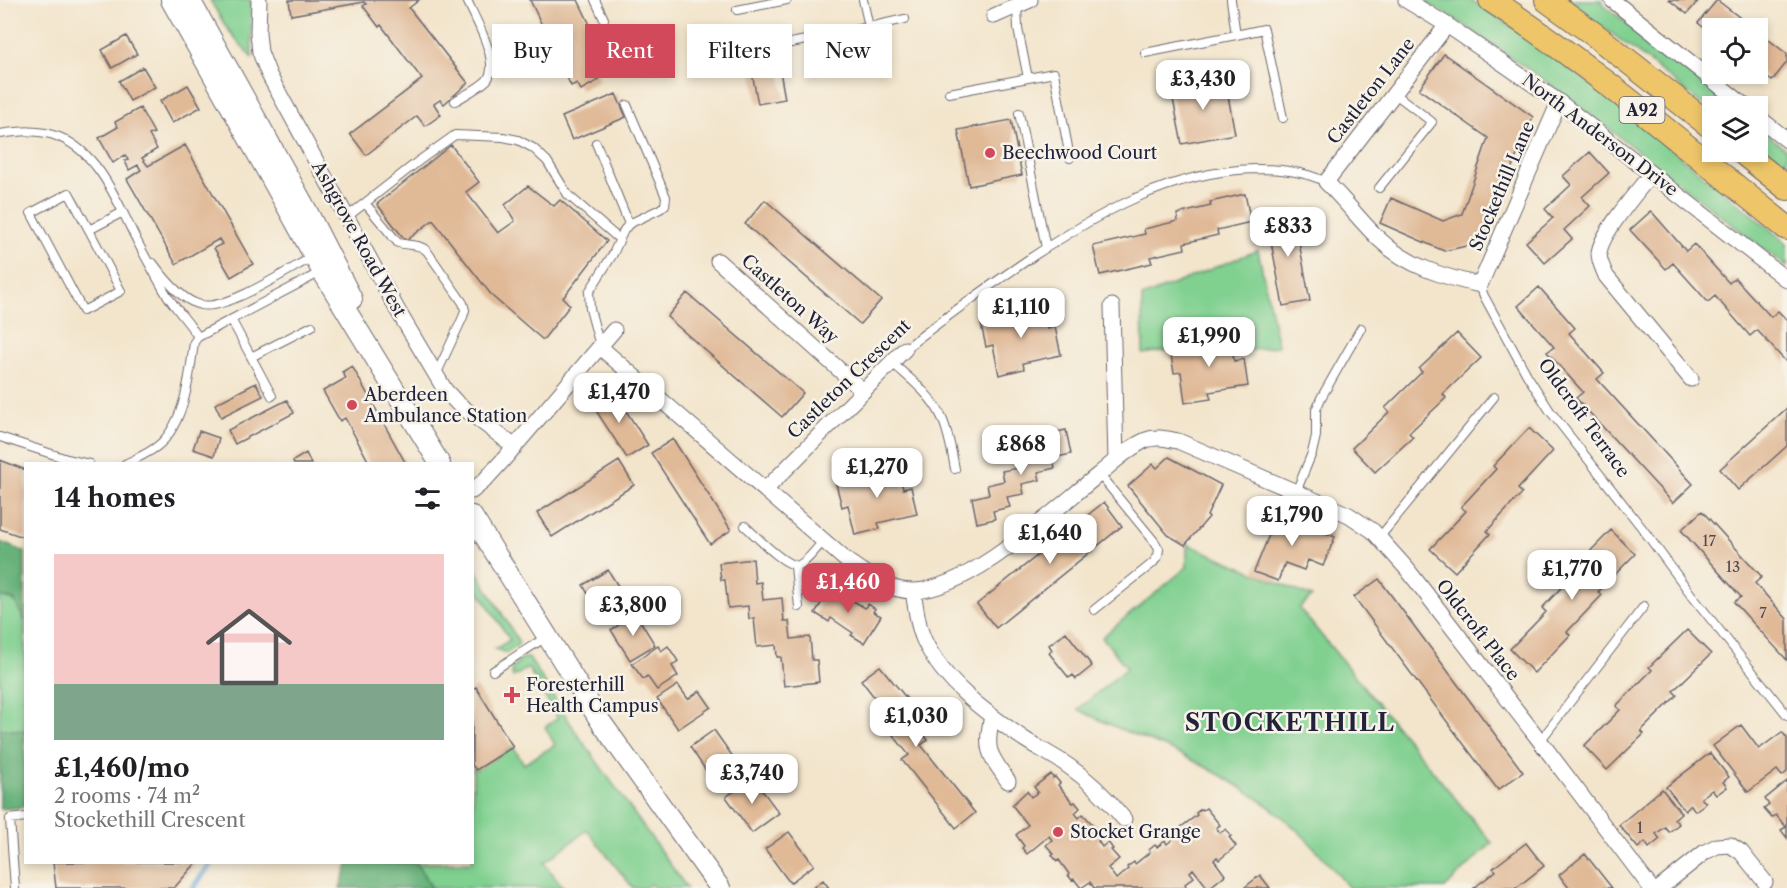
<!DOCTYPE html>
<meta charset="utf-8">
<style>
body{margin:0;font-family:"Libre Caslon Text",serif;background:#f2f2f2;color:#202124;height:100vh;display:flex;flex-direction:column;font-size:22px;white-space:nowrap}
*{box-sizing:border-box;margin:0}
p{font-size:20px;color:#757577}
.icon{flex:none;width:33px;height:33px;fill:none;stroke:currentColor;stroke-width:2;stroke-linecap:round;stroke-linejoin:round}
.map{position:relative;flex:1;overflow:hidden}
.panel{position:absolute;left:24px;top:462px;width:450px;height:402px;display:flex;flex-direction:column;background:#fff;border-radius:0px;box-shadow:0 3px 9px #0003}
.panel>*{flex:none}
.guide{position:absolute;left:492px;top:24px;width:570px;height:54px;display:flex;gap:12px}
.buttons{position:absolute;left:1702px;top:18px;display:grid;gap:12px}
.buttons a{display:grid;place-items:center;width:66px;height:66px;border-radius:0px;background:#fff;box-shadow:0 3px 9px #0003;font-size:30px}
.price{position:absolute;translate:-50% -51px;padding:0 14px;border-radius:12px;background:#fff;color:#222;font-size:20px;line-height:39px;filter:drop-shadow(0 2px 3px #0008)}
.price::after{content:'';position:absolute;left:50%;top:36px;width:18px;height:14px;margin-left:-9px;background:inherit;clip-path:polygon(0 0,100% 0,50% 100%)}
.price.active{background:#d1495b;color:#fff}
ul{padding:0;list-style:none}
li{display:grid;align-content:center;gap:12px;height:318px;padding:0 30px}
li+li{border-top:2px solid #e0e0e0}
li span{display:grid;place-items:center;height:186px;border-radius:0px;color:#555}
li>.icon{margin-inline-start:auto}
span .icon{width:108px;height:108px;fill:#fffc;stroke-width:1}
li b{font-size:26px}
h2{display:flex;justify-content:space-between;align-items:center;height:72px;padding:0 30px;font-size:26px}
.tag{padding:0 21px;border-radius:0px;background:#fff;box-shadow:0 3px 9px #0003;font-size:21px;line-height:54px}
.tag.active{background:#d1495b;color:#fff}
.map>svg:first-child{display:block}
.green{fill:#80d090;stroke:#517966;stroke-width:1.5}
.forest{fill:#68b27a;stroke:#456a5a;stroke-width:1.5}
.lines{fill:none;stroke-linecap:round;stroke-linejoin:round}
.stream{stroke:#67a5d9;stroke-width:6}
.building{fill:#e0b997}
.service-casing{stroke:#6b666e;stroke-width:10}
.minor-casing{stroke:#6b666e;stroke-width:17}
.tertiary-casing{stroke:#6b666e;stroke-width:22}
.primary-casing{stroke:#6b666e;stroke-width:26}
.service{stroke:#fff;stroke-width:8}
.minor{stroke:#fff;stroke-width:15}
.tertiary{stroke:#fff;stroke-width:20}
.primary{stroke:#eec569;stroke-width:24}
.poi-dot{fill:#d1495b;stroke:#f7f3e8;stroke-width:2}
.labels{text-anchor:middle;stroke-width:5;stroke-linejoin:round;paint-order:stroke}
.number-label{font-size:15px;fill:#524852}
.shield{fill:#f7f3e8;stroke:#62616f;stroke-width:1.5}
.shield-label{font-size:16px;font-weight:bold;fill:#22223b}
.street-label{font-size:18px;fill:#22223b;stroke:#f7f3e8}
.poi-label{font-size:18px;fill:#22223b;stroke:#f7f3e8;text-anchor:start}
.district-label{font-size:24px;font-weight:bold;letter-spacing:1.5px;fill:#22223b;stroke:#f7f3e8}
</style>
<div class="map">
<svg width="1787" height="888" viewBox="0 0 1787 888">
<rect width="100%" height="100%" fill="#f7f3e8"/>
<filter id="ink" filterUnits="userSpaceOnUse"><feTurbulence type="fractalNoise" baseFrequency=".0167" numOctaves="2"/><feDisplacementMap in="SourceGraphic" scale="12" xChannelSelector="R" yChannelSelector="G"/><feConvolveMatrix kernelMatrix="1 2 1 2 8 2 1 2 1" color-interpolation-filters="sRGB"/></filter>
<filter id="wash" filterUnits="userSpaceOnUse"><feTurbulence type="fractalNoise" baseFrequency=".008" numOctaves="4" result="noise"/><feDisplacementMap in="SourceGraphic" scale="24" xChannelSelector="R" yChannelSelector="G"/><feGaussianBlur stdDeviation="1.35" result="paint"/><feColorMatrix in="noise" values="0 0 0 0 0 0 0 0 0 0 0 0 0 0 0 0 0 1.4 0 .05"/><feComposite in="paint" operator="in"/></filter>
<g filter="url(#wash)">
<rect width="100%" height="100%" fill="#f3e5cc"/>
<!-- green -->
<path class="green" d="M210 0H251L252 58 226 27Z
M1421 0H1471L1528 37 1589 83 1787 243V267L1564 94 1452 17Z
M1567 0H1602L1604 5 1732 106H1713V113L1643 57Z
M1758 127 1787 150V173L1758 149Z
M1258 250 1278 346 1233 353 1230 333 1208 336V344L1143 354 1142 297Z
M1187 544 1312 597 1299 608 1492 843 1445 888H1349C1328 862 1306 836 1280 815 1250 791 1213 770 1178 753 1145 738 1110 727 1078 709L1127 668 1102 637 1187 567Z
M473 565 519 642 517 646 507 653 495 649 510 640 473 582Z
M0 596 14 600 25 621V731L0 729Z
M524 658H529L576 732 687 888H654L651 884 645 888H633L587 830 544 863 564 888H432L416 863 472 862 473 765 476 770 513 747 524 764 555 745 545 727 558 718 528 668 513 677C509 668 516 663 524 658Z"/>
<!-- forest -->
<path class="forest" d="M0 542 25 552V621L14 600 0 596Z
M0 729 25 731V807L0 809Z
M349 862 416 863 432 888H340Z"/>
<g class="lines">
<!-- stream -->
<path class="stream" d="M193 888 212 862"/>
</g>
<g id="blocks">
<!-- building -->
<path class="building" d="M289 0H419L409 8 468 83 444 104 440 100 434 104 441 115 425 126 417 116 366 155 350 134 422 79 381 25 379 27 363 6 366 4 364 2 291 15Z
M530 0H578L610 66 596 73 599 80 581 90 577 83 571 86Z
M1669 0H1699L1687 14Z
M1717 0 1748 24 1745 28H1713V35L1698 23Z
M773 32 785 99 758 104 745 37Z
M1760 33 1787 54V62L1772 81 1758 71V35Z
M126 36 137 54 112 68 102 50Z
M1444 54 1533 117 1480 243 1444 251 1380 223 1391 198 1443 221 1462 214 1488 138 1419 89Z
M143 67 155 87 130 101 119 81Z
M1225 79 1235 134 1182 144 1171 89Z
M188 85 201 107 172 123 160 101Z
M616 94 626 117 572 140 562 117Z
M140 108 154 133 149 135 157 149 142 158 148 166 185 145 253 264 231 277 214 248 222 244 219 239 176 264 127 179 141 170 138 165 129 170 125 161 128 160 125 155 113 163 99 138 118 127 115 122Z
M1011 120 1022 175 969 186 958 130Z
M451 145 479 182 466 192 498 233 515 221 505 205 528 186 554 206 560 200 607 241 563 298 570 305 543 340 493 297 433 220 406 241 377 204Z
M1590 152 1609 173 1582 197 1590 206 1564 230 1572 239 1545 263 1526 242 1553 218 1545 209 1571 185 1563 176Z
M1245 194 1251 222 1217 230 1218 235 1184 243 1185 249 1150 257 1152 263 1100 275 1093 246 1145 234 1144 229 1178 221 1177 214 1211 206 1210 202Z
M765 200 881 300 860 324 745 224Z
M1293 210 1310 301 1283 306 1266 215Z
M1651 211 1686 251 1694 244 1729 283 1735 278 1771 317 1778 311 1787 320V363L1757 330 1750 336 1715 296 1708 302 1673 263 1666 269 1630 230Z
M1539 287 1575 328 1569 333 1604 373 1597 379 1693 484 1673 503 1576 398 1583 392 1547 352 1554 347 1518 306Z
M687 293 803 393 782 417 667 317Z
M1041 302 1047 329 1055 327 1061 355 1023 363 1024 369 999 375 993 345 986 347 981 324 1018 315 1017 308Z
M1230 333 1234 361 1244 359 1248 386 1209 392 1211 399 1185 403 1181 372 1174 373 1170 350 1208 344 1207 336Z
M1457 333 1481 358 1443 394 1446 398 1409 433 1413 437 1375 472 1352 448 1389 412 1385 408 1422 372 1419 369Z
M352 366 406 464H370L345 418 340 421 323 391 346 378 342 372Z
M256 383 263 396 221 417 215 404Z
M612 389 648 445 627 458 591 403Z
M287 400 294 413 235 444 228 430Z
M1787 408V446L1738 490 1720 469Z
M1529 428 1553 451 1518 489 1522 493 1487 531 1490 534 1455 572 1430 549 1466 511 1461 507 1496 469 1493 466Z
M1066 430 1071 454 1053 458 1055 468 1038 472 1040 480 1022 484 1024 494 1007 497 1010 507 993 511 995 519 977 523 972 498 989 494 987 485 1004 481 1002 471 1019 468 1017 459 1035 456 1032 446 1050 442 1048 434Z
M199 431 219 438 214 456 193 449Z
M673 439 731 530 710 544 651 453Z
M306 453 311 464H294L293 461Z
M1169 457 1221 485 1207 516 1209 517 1185 545 1168 535 1128 486 1153 464 1157 468Z
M0 460 26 470V538L0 529Z
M619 461 634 485 552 537 537 513Z
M896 462 903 489 911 487 917 514 878 523 880 529 855 535 848 505 842 507 836 484 874 475 872 467Z
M1104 502 1122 526 996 628 977 604Z
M1702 511 1762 577 1755 583 1787 619V660L1734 602 1741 597 1681 530Z
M1278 513 1335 537 1323 566 1308 560 1304 570 1285 563 1278 581 1254 572Z
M1611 530 1635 554 1598 592 1602 595 1567 632 1570 635 1534 673 1510 649 1546 612 1542 608 1577 571 1574 568Z
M753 559 755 583 761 582 763 600 782 598 784 621H789L791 639 810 637 812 660H817L819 682 784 686 781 657H777L776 645 757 647 754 618 749 619 748 606 728 608 725 580H721L719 563Z
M608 570 625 597 599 613 583 585Z
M1379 579 1523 772 1498 790 1354 597Z
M831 587 838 591 841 587 848 592 845 596 865 608 868 604 875 609 873 612 881 616 864 643 851 635 853 633 831 618 829 622 815 613Z
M636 614 655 645 630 660 611 630Z
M1687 630 1711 654 1673 691 1677 695 1641 731 1644 734 1607 770 1584 746 1620 710 1616 706 1652 670 1649 667Z
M1066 632 1092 666 1076 679 1073 675 1069 678 1049 653 1052 650 1049 645Z
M658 646 661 651 668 646 678 661 672 666 678 676 657 690 647 676 643 679 632 664Z
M880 666 908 700 901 705 928 740 921 745 975 813 956 828 902 760 909 755 882 721 888 715 861 680Z
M678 685 688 699 700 691 711 707 678 729 657 699Z
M476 687 513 747 476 770 472 765V689Z
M1741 725 1759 749 1782 732 1787 738V772L1782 776 1777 770 1748 792 1713 746Z
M714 730 738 764 713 781 690 747Z
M1710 753 1729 777 1723 782 1727 787 1716 795 1712 790 1701 798 1706 803 1695 811 1691 805 1685 811 1666 787Z
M1051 774 1053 778 1055 777 1060 783 1058 785 1073 803 1075 802 1080 808 1075 813 1079 818 1083 814 1097 829 1095 830 1101 838 1098 841 1102 847 1108 842 1113 849 1111 850 1119 859 1108 868 1116 879 1128 869 1127 867 1134 862 1135 864 1150 852 1149 850 1155 845 1157 847 1165 841 1167 844 1173 839 1169 834 1176 829 1177 830 1197 815 1196 813 1201 809 1203 810 1206 808 1220 825 1216 828 1220 833 1226 829 1231 836 1229 837 1236 846 1219 860 1217 857 1214 860 1225 875 1209 888H1208L1193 869 1190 872 1194 877 1185 884 1186 886 1184 888H1094L1090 882 1081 888 1074 879 1072 880 1068 875 1069 874 1059 860 1057 861 1052 855 1054 854 1046 845 1052 840 1049 836 1027 854 1022 848 1024 846 1016 835 1028 825 1012 805 1027 791 1031 797 1038 792 1034 787Z
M753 778 779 813 752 833 726 797Z
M1787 781V838L1781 830 1786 827 1776 815 1772 818 1764 809 1769 805 1765 799Z
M1662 789 1681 813 1674 819 1679 824 1669 832 1665 827 1656 834 1660 839 1649 848 1645 842 1638 848 1619 825Z
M789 832 814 865 790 883 765 849Z
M1526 843 1544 866 1516 888H1474L1496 871 1493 868Z
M1585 854 1612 888H1569L1559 875Z
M53 862H197L174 888H56Z
M1260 875 1270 888H1244Z
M823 880 829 888H813Z"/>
</g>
</g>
<g filter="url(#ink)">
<use href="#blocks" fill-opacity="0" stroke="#6b666e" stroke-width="1.5"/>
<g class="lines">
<defs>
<path id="service" d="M595 0 604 19
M863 0 869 27 905 19
M737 10 787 0
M1236 35 1264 29 1283 118
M791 43 869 27
M1145 53 1236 35 1231 0
M492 71H504L518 68
M1028 78 1054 73 1070 158
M949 93 1028 78 1018 29 1017 6
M455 101C465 95 479 88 487 80 501 62 475 19 467 0
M1019 113 1046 248
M0 134C20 131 39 129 59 137 99 153 117 201 135 237 143 253 152 269 161 285 171 305 187 319 198 337
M596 143 629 224
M1379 188 1432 122 1394 93
M365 203 398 243C410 246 418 243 427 251L463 303 465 310 463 317 436 375
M347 217 420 160 455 135 503 137 518 140 533 148 547 161 568 195 619 239
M89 230 69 193 31 213 83 311 121 291 89 230 123 212
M153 263C164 278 182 301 201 305 226 311 290 269 314 256
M1480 285 1484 296 1527 375 1550 411 1642 528 1693 597 1787 715
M232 321 272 396
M600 346 590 309 589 292 613 254 624 230 629 224 660 209 665 205 666 197 627 105
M905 349C944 318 985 289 1026 261 1095 215 1170 171 1255 169 1280 169 1304 171 1326 182
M251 357 312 326
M891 362C909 378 932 395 942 418 949 434 952 452 955 469
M0 437 67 459 89 464
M125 464C137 458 152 452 161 443 185 420 190 374 194 342L198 337 321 272
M1296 492 1312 453 1316 436V410L1321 398 1361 328
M745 526C755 535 787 569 799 565 808 561 817 548 823 541
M1379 538 1494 397
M795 566 799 607
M1094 610 1153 563 1158 556 1159 549 1154 541 1099 474
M493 671 546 637
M1540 741 1644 606
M15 888 10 819 26 817"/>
<path id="minor" d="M259 0 258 33 260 52 269 75 398 311 445 390 457 403 515 447
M1406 0 1447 25 1559 102 1787 280
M1612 0 1745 106
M994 16 1030 0
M1447 25 1326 182C1345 200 1360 221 1380 240 1407 266 1444 277 1480 285L1559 102
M1758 117 1787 140
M1651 174C1638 191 1601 233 1599 253 1599 262 1603 268 1606 276L1691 379
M718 261 863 391
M1112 306 1116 460
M600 347 847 561C867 575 888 591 913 591 970 590 1054 510 1098 475 1113 463 1128 448 1146 440 1157 436 1167 439 1178 441L1349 515 1373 531 1407 569 1540 741 1651 888
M765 490 905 349
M472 491 484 481 504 459 614 330
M913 591C916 607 917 625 924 640 944 683 986 713 1024 739 1038 748 1054 756 1067 765 1089 780 1107 798 1124 819
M992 716C985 750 988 753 1008 781
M1660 888 1705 852 1717 846 1730 845 1741 852 1765 882"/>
<path id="tertiary" d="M171 0 295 221 322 271 440 464
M190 0 305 207 352 299
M472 516 601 722 720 888"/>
<path id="primary" d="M1491 0C1595 68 1690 150 1787 228
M1547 0 1595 35 1713 128
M1742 152 1787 188"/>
</defs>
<!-- service casing -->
<use href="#service" class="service-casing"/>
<!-- minor casing -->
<use href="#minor" class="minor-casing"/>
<!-- tertiary casing -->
<use href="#tertiary" class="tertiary-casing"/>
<!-- primary casing -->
<use href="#primary" class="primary-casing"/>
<!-- service -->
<use href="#service" class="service"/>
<!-- minor -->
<use href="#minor" class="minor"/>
<!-- tertiary -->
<use href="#tertiary" class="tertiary"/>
<!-- primary -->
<use href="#primary" class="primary"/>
</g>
</g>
<!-- markers -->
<g class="poi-dot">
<circle cx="990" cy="153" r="6"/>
<circle cx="352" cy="405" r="6"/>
<path d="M509 686h6v6h6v6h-6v6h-6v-6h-6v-6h6z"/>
<circle cx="1058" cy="832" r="6"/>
</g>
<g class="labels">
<!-- number labels -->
<g class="number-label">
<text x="1709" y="546">17</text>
<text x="1733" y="572">13</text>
<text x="1763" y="618">7</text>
<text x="1640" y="833">1</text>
</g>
<!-- shield labels -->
<rect class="shield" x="1619.5" y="97" width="45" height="26" rx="4.5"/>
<g class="shield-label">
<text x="1642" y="116">A92</text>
</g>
<!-- street labels -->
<g class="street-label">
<text transform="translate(1371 91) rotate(-52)" y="6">Castleton Lane</text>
<text transform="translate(1600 135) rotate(37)" y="6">North Anderson Drive</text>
<text transform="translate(1502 186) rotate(-67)" y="6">Stockethill Lane</text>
<text transform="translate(359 239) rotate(61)" y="6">Ashgrove Road West</text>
<text transform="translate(790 299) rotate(42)" y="6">Castleton Way</text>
<text transform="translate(849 379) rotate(-44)" y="6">Castleton Crescent</text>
<text transform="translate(1584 418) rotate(54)" y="6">Oldcroft Terrace</text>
<text transform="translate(1478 630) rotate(52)" y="6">Oldcroft Place</text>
</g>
<!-- poi labels -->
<g class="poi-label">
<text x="1002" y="159">Beechwood Court</text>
<text x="364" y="401">Aberdeen<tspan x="364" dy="21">Ambulance Station</tspan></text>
<text x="526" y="691">Foresterhill<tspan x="526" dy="21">Health Campus</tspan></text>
<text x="1070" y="838">Stocket Grange</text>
</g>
<!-- district labels -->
<g class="district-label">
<text x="1290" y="731">STOCKETHILL</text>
</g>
</g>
</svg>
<div class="buttons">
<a><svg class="icon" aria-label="locate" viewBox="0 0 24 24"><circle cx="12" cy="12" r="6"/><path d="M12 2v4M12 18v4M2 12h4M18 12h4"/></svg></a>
<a><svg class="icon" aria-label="layers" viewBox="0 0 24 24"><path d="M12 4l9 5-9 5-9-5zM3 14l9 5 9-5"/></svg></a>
</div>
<b class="price" style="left:1203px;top:111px">£3,430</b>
<b class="price" style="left:1288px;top:258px">£833</b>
<b class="price" style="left:1021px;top:339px">£1,110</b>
<b class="price" style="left:1209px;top:368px">£1,990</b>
<b class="price" style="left:619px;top:424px">£1,470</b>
<b class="price" style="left:1021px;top:476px">£868</b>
<b class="price" style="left:877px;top:499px">£1,270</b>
<b class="price" style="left:1292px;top:547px">£1,790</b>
<b class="price" style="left:1050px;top:565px">£1,640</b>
<b class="price" style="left:1572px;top:601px">£1,770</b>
<b class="price active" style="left:848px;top:614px">£1,460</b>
<b class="price" style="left:633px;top:637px">£3,800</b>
<b class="price" style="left:916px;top:748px">£1,030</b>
<b class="price" style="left:752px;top:805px">£3,740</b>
<div class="guide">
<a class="tag">Buy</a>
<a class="tag active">Rent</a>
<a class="tag">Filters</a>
<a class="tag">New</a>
</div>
<section class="panel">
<h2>14 homes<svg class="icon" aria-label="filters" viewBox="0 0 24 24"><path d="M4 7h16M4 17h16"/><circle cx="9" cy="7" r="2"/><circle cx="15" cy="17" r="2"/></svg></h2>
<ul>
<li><span style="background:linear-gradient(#f6c9c9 70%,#7fa58c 0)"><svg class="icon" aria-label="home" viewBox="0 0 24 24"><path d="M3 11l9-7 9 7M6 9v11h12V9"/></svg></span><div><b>£1,460/mo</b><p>2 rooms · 74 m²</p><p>Stockethill Crescent</p></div></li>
</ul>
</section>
</div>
